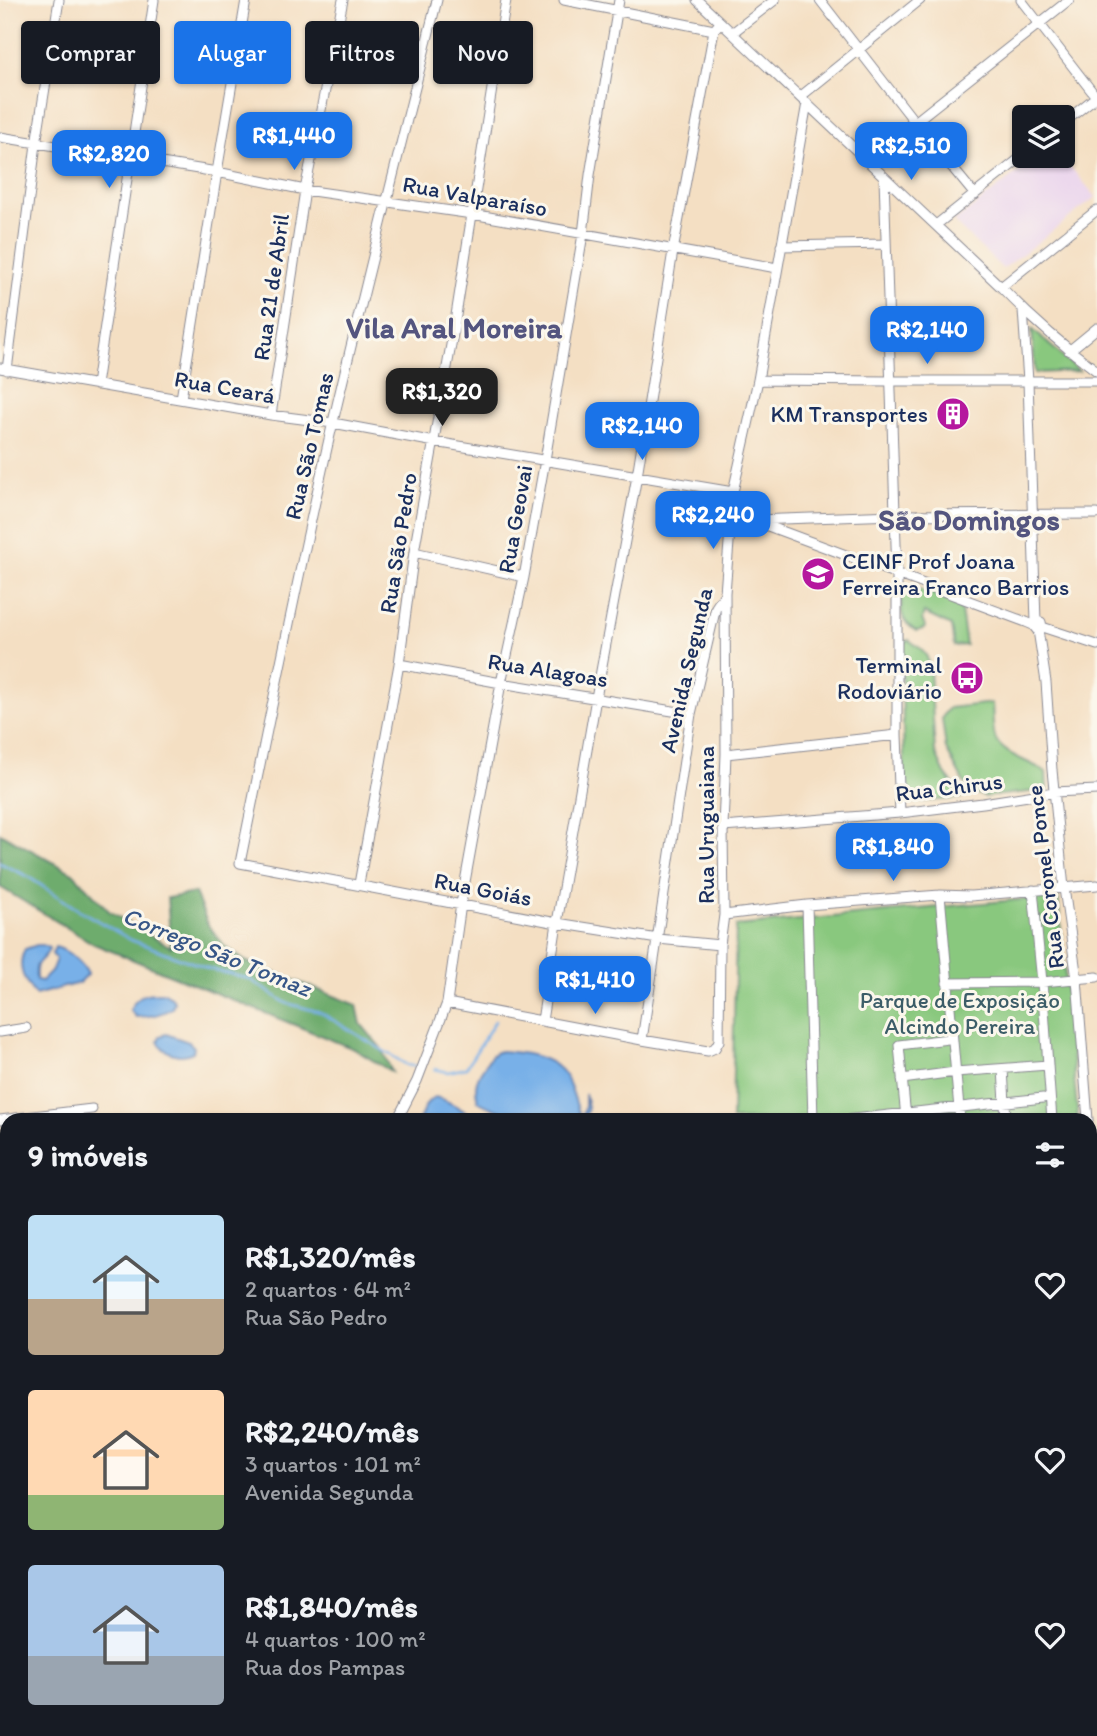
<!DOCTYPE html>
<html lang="pt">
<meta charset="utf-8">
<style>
body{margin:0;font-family:Itim,sans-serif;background:#20242c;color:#f1f3f6;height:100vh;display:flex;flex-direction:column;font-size:26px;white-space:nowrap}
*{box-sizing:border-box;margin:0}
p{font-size:23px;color:#9ea1a6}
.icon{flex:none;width:38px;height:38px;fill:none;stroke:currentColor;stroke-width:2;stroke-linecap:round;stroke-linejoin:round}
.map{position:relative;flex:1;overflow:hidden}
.drawer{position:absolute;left:0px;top:1113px;width:1097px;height:623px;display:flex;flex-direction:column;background:#171b24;border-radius:21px 21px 0 0;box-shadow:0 2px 5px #0004}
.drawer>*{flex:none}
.top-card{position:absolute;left:21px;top:21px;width:700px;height:63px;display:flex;gap:14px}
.fabs{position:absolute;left:1012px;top:105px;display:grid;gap:14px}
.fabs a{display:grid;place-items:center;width:63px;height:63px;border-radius:7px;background:#171b24;box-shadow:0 2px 5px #0004;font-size:35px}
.price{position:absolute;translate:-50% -60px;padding:0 16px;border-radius:14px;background:#1a73e8;color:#fff;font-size:23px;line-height:46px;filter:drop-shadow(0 2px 4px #0008)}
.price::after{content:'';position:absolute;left:50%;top:42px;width:21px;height:16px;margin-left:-10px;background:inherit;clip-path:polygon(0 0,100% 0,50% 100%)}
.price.selected{background:#222;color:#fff}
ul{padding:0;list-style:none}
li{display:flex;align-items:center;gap:21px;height:175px;padding:0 28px}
li span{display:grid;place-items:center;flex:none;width:196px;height:140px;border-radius:7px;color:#555}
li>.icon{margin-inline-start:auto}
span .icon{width:84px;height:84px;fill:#fffc;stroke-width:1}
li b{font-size:30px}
h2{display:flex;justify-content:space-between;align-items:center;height:84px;padding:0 28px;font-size:30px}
.pill{padding:0 24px;border-radius:7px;background:#171b24;box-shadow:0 2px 5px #0004;font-size:24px;line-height:63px}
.pill.selected{background:#1a73e8;color:#fff}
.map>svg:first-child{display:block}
.built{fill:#e9d2ed}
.green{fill:#89c87e;stroke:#527c6e;stroke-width:2}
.forest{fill:#6eac6d;stroke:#446e66;stroke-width:2}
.water{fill:#78b0e8;stroke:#4a70a3;stroke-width:2}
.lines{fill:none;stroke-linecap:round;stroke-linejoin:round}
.stream{stroke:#78b0e8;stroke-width:2.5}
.minor-casing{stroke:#888790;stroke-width:11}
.minor{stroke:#fff;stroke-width:9}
.labels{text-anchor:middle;stroke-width:6;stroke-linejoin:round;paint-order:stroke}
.street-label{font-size:23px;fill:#1b2f5e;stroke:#fbf7ec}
.poi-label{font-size:23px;fill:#1b2f5e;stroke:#fbf7ec;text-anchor:end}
.park-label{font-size:23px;fill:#3c5d68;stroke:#fbf7ec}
.water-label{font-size:24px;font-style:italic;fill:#375687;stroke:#fbf7ec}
.district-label{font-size:30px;font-weight:bold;fill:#54557f;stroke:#fbf7ec}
</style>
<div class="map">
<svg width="1097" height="1736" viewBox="0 0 1097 1736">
<rect width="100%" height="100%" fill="#fbf7ec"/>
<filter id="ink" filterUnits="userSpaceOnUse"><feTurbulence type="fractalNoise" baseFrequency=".0143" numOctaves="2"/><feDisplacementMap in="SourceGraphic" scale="14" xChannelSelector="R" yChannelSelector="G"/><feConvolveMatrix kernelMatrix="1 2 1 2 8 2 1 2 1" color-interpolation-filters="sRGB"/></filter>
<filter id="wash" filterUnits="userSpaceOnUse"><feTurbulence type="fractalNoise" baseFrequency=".00686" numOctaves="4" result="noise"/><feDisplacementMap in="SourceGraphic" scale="28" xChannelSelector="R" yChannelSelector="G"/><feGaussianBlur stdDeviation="1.57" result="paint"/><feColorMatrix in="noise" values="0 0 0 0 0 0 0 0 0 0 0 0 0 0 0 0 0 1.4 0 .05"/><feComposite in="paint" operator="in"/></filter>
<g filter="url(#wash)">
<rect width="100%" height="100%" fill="#f4dfc3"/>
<!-- built -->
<path class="built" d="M1039 156H1061L1096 197 1003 269 954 222Z"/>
<!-- green -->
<path class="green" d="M1032 329 1079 371 1035 373Z
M905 584 960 604 966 645 954 646 951 626 924 613 922 619 925 627 924 629 916 631C897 619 902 608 901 587Z
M909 640 921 649 927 657 930 671 935 752 945 774 962 795 961 798 907 803 905 800 901 647 905 641Z
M992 703C993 714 992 726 995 737 1000 754 1032 762 1046 772L1047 790 984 797 973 792 963 781 946 749 942 719 944 714 949 708Z
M1058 896 1078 1120H732L736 926Z
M1090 1343 1091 1348H1097V1457L1090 1456Z"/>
<!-- forest -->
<path class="forest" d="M0 833 73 873 109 911 171 947 167 898 195 893 208 925 224 946 245 961 357 1005 361 1024 381 1048 392 1072 354 1049 94 944 0 887Z"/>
<!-- water -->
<path class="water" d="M37 945H43L49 948C47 957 41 958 37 965 35 969 36 975 36 980L42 981 51 972 56 959 52 954 55 947C66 949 83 963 88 974L79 983 35 995C24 980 16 968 25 949Z
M165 993 171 997 174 1002 172 1008C161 1015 149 1017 136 1017L130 1010C138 992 147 993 165 993Z
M166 1034 189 1042 194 1047 193 1052C181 1059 163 1053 158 1041L160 1036Z
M500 1051C509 1051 518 1053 527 1054 567 1062 569 1081 580 1116H582L585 1106V1094L588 1108 584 1119 591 1120H517C505 1111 490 1109 478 1101 474 1087 476 1078 484 1067 489 1059 490 1054 500 1051Z
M435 1097C449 1100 462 1110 474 1117L473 1120H419C423 1112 426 1100 435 1097Z"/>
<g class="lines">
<!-- stream -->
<path class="stream" d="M0 863 27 876 74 907 131 940 210 969 249 979 286 1003 320 1012 407 1065 418 1067
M435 1069 448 1072 466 1068 495 1021
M1090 1635 1097 1634
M115 1736 182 1729"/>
</g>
</g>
<g filter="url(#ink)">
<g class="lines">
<defs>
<path id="minor" d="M437 0C402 140 366 281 333 422 299 568 270 716 240 863L557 923 658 939 720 945
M564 0 714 30
M697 0 1001 287C1031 318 1063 346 1097 371
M820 0 914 121 975 195
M1021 0 1097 98
M732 33 775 0
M800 97 920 0
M1062 124 1097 96
M0 137 217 172 305 190 472 214 777 268
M867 160 1069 0
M884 177 897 575V735L900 813
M936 225 1024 155
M781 246 886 244
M1001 287 1097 210
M1023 310 1028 381 1036 622
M1069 351 1097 328
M0 368 271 415 333 423 435 442 733 492
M7 370 36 144 59 0
M758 380 890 381H1097
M96 385 154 0
M181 399 217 172 246 0
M271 415 305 190 343 0
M732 511 768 526 1026 622 1033 625 1037 630 1041 628
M755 520 895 515 1097 514
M414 552 524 577
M1041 622 1042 627 1097 645
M1038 630 1046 682 1052 770 1064 888 1077 979 1088 1120
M399 664 501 683 691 714
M726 754 897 735
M723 827 900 813 983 803 1054 792 1097 790
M359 884 399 664 414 552 454 328 506 0
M1033 890 1042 982 1052 1120
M940 895 960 1120
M807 905 813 1120
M724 915 807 905 940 895 971 896 1097 885
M947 983 1042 982 1097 977
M447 1003 642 1040 708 1051 715 1048 719 1041 720 945 724 915 723 827 726 754 725 593 733 492 758 380 807 103
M542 1021 557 923 596 698 637 476 673 251 714 30 720 23
M0 1032 26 1028
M642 1040 691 714 716 607 724 595
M1003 1069 1006 1120
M902 1079 955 1072 1048 1065
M906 1118 899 1045 948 1039 951 1033
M0 1120 92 1109
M397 1120 417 1081 447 1003 461 904 501 683 524 577 545 460 583 234 590 175 619 0
M844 1120 1043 1098
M1090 1155 1097 1230
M0 1206H7
M0 1298 7 1297
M0 1322 7 1395
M1090 1461 1097 1462
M0 1468 7 1467
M0 1493 7 1492
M1090 1538 1097 1536
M0 1547 7 1546
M0 1605 7 1604
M0 1664 7 1663
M0 1710 7 1708"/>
</defs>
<!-- minor casing -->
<use href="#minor" class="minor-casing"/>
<!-- minor -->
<use href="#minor" class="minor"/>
</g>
</g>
<!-- icons -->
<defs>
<symbol id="building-disc" viewBox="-11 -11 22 22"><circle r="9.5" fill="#b5179e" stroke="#fbf7ec"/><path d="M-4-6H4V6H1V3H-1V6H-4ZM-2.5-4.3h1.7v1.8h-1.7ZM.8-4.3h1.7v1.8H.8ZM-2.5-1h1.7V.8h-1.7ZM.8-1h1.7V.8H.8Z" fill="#fff"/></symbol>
<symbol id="school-disc" viewBox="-11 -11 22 22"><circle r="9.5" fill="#b5179e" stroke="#fbf7ec"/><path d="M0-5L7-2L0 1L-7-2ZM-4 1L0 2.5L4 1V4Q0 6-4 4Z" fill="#fff"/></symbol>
<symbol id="bus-disc" viewBox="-11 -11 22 22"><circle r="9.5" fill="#b5179e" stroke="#fbf7ec"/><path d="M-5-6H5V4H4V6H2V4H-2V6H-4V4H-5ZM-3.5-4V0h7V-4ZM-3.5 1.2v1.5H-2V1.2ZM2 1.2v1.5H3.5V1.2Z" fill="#fff"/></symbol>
</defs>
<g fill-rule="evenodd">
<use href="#building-disc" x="934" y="395" width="38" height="38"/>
<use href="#school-disc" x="799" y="555" width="38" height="38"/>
<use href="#bus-disc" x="948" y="659" width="38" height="38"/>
</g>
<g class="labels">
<!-- street labels -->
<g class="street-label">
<text transform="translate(475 196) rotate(10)" y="8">Rua Valparaíso</text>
<text transform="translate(271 287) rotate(-82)" y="8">Rua 21 de Abril</text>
<text transform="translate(225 387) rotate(10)" y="8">Rua Ceará</text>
<text transform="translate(309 446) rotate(-77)" y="8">Rua São Tomas</text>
<text transform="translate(515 519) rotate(-80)" y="8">Rua Geovai</text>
<text transform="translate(398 543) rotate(-81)" y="8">Rua São Pedro</text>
<text transform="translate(548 670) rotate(9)" y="8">Rua Alagoas</text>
<text transform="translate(686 670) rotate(-77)" y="8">Avenida Segunda</text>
<text transform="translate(949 787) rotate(-7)" y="8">Rua Chirus</text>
<text transform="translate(706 825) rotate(-90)" y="8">Rua Uruguaiana</text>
<text transform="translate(1045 877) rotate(-97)" y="8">Rua Coronel Ponce</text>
<text transform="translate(483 889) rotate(11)" y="8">Rua Goiás</text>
</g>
<!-- poi labels -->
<g class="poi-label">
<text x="928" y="422">KM Transportes</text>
<text x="842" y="569" text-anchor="start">CEINF Prof Joana<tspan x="842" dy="26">Ferreira Franco Barrios</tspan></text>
<text x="942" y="673">Terminal<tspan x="942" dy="26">Rodoviário</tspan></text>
</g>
<!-- park labels -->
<g class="park-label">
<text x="960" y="1008">Parque de Exposição<tspan x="960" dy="26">Alcindo Pereira</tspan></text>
</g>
<!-- water labels -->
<g class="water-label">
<text transform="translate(217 952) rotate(22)" y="8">Corrego São Tomaz</text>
</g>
<!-- district labels -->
<g class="district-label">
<text x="454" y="338">Vila Aral Moreira</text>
<text x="969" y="530">São Domingos</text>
</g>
</g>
</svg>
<div class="fabs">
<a><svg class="icon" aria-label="layers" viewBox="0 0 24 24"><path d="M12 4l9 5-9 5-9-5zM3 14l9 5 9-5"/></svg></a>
</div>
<b class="price" style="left:294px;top:172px">R$1,440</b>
<b class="price" style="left:911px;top:182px">R$2,510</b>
<b class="price" style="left:109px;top:190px">R$2,820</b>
<b class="price" style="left:927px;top:366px">R$2,140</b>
<b class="price selected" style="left:442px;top:428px">R$1,320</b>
<b class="price" style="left:642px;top:462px">R$2,140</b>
<b class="price" style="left:713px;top:551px">R$2,240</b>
<b class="price" style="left:893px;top:883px">R$1,840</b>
<b class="price" style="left:595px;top:1016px">R$1,410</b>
<div class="top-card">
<a class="pill">Comprar</a>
<a class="pill selected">Alugar</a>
<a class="pill">Filtros</a>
<a class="pill">Novo</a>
</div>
<section class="drawer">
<h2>9 imóveis<svg class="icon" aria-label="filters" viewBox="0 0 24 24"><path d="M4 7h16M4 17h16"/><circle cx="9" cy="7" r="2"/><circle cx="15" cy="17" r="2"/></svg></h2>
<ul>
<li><span style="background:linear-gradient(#bfe0f5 60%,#b9a48a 0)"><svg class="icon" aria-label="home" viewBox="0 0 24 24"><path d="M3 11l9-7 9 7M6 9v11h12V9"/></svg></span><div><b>R$1,320/mês</b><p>2 quartos · 64 m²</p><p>Rua São Pedro</p></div><svg class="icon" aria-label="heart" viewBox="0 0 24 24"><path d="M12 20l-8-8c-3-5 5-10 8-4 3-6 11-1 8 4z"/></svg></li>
<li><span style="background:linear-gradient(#ffd9b3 75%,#8fb573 0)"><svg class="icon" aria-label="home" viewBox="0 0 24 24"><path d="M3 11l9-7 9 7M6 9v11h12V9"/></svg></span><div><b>R$2,240/mês</b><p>3 quartos · 101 m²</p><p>Avenida Segunda</p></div><svg class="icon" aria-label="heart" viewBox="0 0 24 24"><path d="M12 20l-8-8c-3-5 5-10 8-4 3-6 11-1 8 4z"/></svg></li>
<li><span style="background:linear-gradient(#a9c7e8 65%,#9aa5b1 0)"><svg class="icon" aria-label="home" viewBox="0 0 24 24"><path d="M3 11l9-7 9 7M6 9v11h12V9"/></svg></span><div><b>R$1,840/mês</b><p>4 quartos · 100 m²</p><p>Rua dos Pampas</p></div><svg class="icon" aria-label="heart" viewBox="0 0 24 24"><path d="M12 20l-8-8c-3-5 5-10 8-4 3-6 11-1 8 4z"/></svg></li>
</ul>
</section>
</div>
